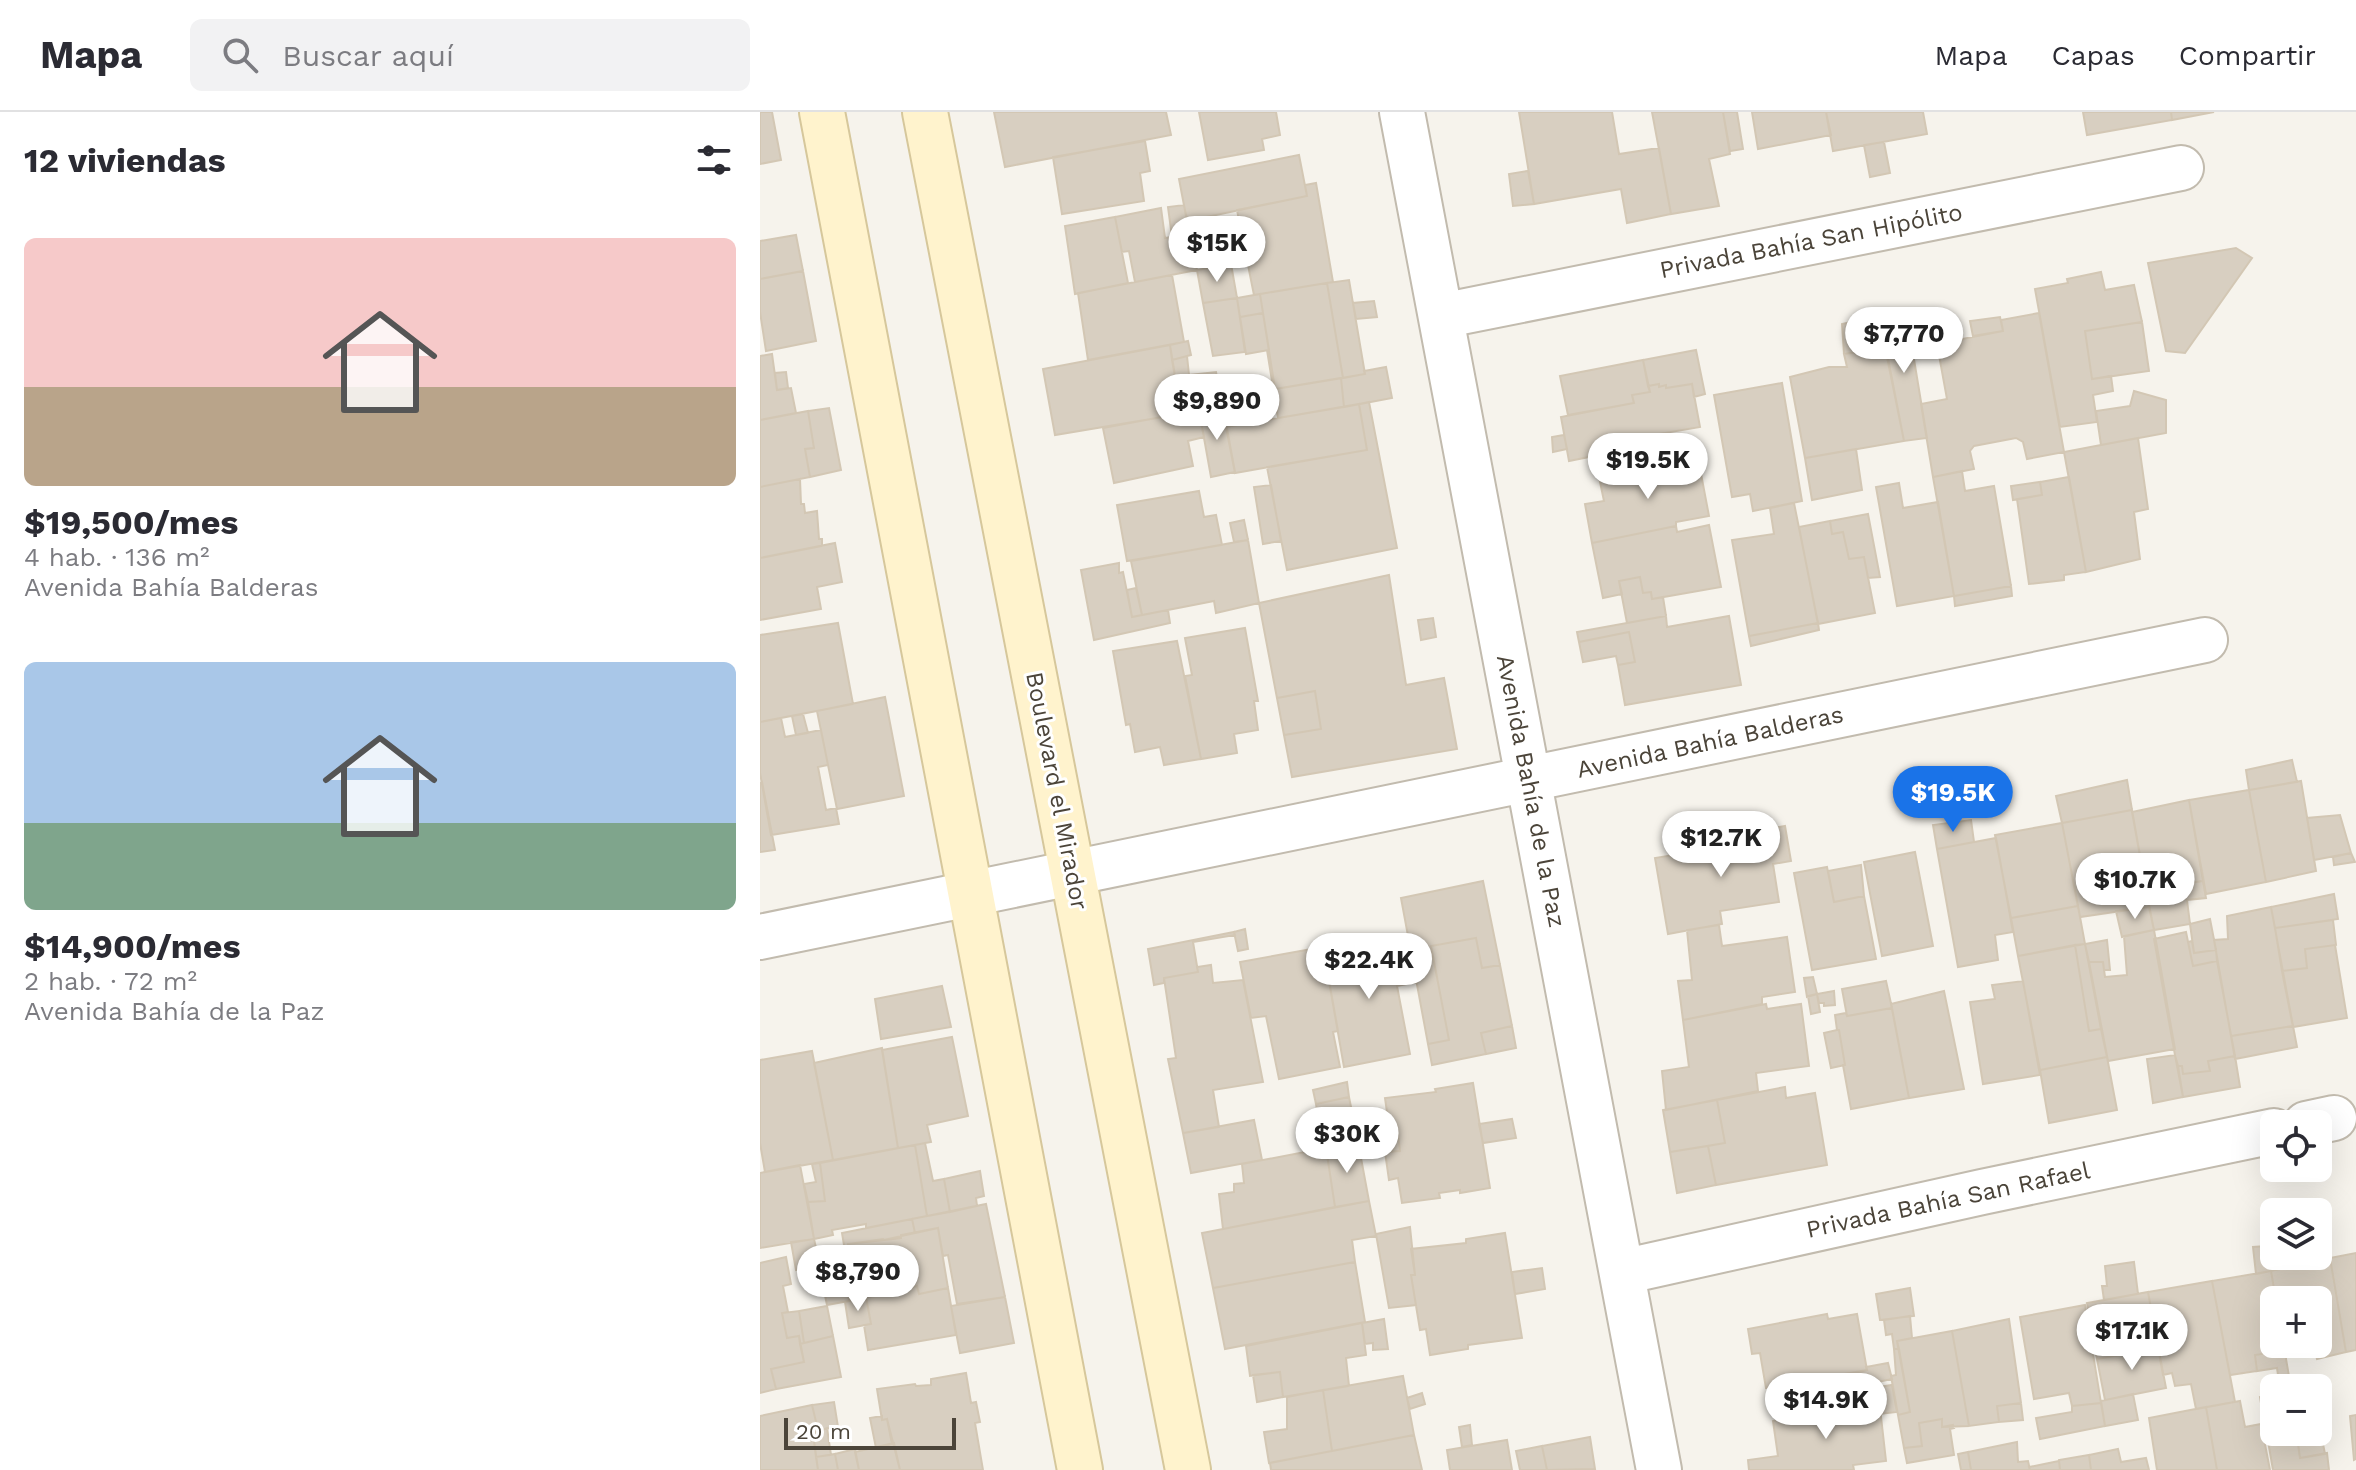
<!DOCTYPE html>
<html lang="es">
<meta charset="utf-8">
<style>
body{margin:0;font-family:"Work Sans",sans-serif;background:#f2f2f3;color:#2b2b33;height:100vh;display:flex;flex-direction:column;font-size:30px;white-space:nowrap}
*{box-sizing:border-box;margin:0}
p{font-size:26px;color:#7c7c81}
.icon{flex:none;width:44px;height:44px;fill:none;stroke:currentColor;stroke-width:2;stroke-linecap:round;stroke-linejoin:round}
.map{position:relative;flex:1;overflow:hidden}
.details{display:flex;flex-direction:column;background:#fff;width:760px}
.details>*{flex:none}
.tools{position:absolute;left:1500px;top:998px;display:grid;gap:16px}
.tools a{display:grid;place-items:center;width:72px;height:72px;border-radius:12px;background:#fff;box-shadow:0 8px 32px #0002;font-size:40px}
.scale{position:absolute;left:24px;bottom:20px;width:172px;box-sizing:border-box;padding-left:8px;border:4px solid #4b4439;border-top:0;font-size:22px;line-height:28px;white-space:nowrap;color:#4b4439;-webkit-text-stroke:6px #fff;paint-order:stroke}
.price{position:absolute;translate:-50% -68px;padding:0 18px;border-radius:28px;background:#fff;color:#222;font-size:26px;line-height:52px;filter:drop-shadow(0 2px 4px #0008)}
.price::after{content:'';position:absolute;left:50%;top:48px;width:24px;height:18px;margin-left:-12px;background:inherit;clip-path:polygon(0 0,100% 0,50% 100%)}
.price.on{background:#1a73e8;color:#fff}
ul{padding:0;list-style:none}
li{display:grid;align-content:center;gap:16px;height:424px;padding:0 24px}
li span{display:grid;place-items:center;height:248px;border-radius:12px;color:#555}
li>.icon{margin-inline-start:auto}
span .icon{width:144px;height:144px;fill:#fffc;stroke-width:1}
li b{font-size:34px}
h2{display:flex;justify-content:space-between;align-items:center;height:96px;padding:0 24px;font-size:34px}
header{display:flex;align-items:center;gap:48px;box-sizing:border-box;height:112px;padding:0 40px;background:#fff;border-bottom:2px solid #e1e1e2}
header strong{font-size:38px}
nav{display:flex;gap:44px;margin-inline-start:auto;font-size:28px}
.search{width:560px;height:72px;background:#f2f2f3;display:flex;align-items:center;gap:20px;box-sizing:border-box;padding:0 28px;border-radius:12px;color:#7c7c81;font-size:30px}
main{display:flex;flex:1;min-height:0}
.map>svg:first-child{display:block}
.building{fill:#d8cfc1;stroke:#d3c7b4;stroke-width:2}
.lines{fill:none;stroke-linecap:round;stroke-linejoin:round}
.minor-casing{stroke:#c2bbae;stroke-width:48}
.secondary-casing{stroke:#d6c79b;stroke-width:48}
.minor{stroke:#fff;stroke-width:44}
.secondary{stroke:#fff3cd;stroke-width:44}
.labels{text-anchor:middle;stroke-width:6;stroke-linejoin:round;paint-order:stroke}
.street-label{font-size:24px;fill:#4b4439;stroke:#fff}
</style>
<header>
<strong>Mapa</strong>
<div class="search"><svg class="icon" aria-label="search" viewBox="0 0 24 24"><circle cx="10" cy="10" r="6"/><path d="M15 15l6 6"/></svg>Buscar aquí</div>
<nav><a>Mapa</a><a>Capas</a><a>Compartir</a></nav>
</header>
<main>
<section class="details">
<h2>12 viviendas<svg class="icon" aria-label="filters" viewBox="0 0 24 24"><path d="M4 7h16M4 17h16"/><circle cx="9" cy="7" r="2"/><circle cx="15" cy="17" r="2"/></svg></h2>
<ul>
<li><span style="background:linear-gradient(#f6c9c9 60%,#b9a48a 0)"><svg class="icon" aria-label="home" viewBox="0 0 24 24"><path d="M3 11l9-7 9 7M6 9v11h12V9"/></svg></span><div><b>$19,500/mes</b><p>4 hab. · 136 m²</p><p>Avenida Bahía Balderas</p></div></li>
<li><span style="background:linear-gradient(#a9c7e8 65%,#7fa58c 0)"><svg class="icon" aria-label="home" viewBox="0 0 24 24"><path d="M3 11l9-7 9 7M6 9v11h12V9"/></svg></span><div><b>$14,900/mes</b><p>2 hab. · 72 m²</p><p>Avenida Bahía de la Paz</p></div></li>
</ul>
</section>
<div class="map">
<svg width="1596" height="1358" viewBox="0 0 1596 1358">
<rect width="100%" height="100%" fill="#f6f3ec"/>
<!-- building -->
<path class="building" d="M0 0H12L21 48 0 52Z
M234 0H406L411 23 245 55Z
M439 0H516L520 23 502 27 504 38 448 48Z
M759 0H852L859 42 899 36 911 102 867 111 861 77 774 92Z
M892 0H963L970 42 949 47 959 94 911 102Z
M963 0H977L983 37 970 39Z
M992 0H1066L1071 23 998 37Z
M1066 0H1163L1167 22 1073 39Z
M1323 0H1411L1412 8 1327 23Z
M1411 0H1454L1412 8Z
M385 29 390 59 380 61 384 89 302 102 293 45Z
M1124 30 1130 61 1110 65 1104 33Z
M539 43 547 84 427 109 419 67Z
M768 59 774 92 753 94 749 62Z
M556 71 573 170 494 183 477 98 547 84 545 73Z
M424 93 437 158 375 170 369 139 362 140 355 105 401 96 405 126 412 125 408 95Z
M355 105 368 171 315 182 305 114Z
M36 123 43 159 0 167V129Z
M1476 136 1492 146 1425 241 1406 239 1388 151Z
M471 152 477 186 443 191 437 158Z
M43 159 56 229 6 239 0 200V167Z
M1341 160 1345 178 1374 173 1382 210 1325 219 1332 267 1351 264 1353 279 1333 283 1337 310 1300 315 1275 177 1308 171 1307 167Z
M412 163 424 230 328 248 318 181Z
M589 168 605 262 583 266 567 171Z
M567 171 583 266 515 277 500 182Z
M500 182 503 201 480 205 477 186Z
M477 186 485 240 453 244 443 191Z
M614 189 617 205 596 207 593 191Z
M1146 199 1167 326 1144 329 1120 205Z
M503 201 509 238 486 242 480 205Z
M1279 201 1304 340 1267 347 1263 330 1256 326 1214 334 1210 339 1214 357 1173 365 1161 292 1187 287 1177 232 1243 219 1241 208Z
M1240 205 1243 219 1213 224 1210 209Z
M1096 209 1100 240 1084 242 1082 212Z
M1382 210 1389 259 1332 267 1325 219Z
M428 229 431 243 412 248 410 233Z
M410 233 416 270 427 269 426 264 429 263 456 260 463 295 295 323 283 257Z
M1125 235 1144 329 1045 346 1030 265 1069 255H1087L1084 242Z
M507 238 515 277 581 266 584 295 518 306Z
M936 238 945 282 934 285 932 272 906 276V273L899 275V272L888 274 883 248Z
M12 242 17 278 31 276 36 301 0 308V244Z
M427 244 429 263 426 264 427 269 416 270 412 248Z
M883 248 890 280 872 283 874 291 808 303 800 264Z
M626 255 632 286 584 295 581 266 605 262 604 259Z
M26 260 28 276 17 278 15 261Z
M1022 271 1042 389 993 399 990 382 972 385 954 283Z
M899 272V275L906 273V276L932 272 940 315 858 329 859 339 809 349 801 305 874 291 872 283 890 280 888 274Z
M1374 279 1406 288V321L1341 333 1336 299 1370 294Z
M609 290 637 436 527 458 507 355 607 338 599 292Z
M599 292 607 338 475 361 466 315Z
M463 295 475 360 451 365 439 298Z
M69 296 81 358 50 365 45 337 54 336 48 299Z
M439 298 444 325 428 329 433 354 354 371 343 316Z
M48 299 54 336 45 337 50 365 0 375V308Z
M804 323 807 337 793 340 792 325Z
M1378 326 1388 397 1374 400 1380 447 1326 460 1304 340Z
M1096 337 1102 378 1052 388 1045 346Z
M938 346 949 404 916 410V414L832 431 825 392 844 389 839 365Z
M1202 359 1205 379 1234 374 1251 474 1194 484 1173 365Z
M1309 365 1326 460 1304 463V468L1269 472 1257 387 1282 383 1280 370Z
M40 367 41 392H44L45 401 57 399 59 427H62V434L0 446V375Z
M1280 370 1282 383 1253 388 1251 374Z
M1139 371 1143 396 1178 390 1194 484 1137 494 1116 375Z
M511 373 521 429 503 432 494 375Z
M439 379 444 405 456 403 462 433 367 449 357 393Z
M1034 391 1058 511 989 524 972 428 1014 422 1010 396Z
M1108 402 1120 465 1108 466 1104 445 1089 447 1083 420 1072 422 1070 409Z
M484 408 488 428 474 430 470 411Z
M1070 409 1072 422 1083 420 1089 447 1104 445 1115 501 1058 512 1039 415Z
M949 413 961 475 892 487 891 480 883 481 880 465 859 469 862 482 843 486 832 431 916 414 917 420Z
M488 428 499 491 456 501 454 489 382 503 371 449Z
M75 431 82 470 57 475 61 497 0 508V446Z
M359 451V461L363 460 372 505 408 498 410 511 334 528 321 458Z
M629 463 646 573 684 566 697 637 532 665 524 623 561 617 555 579 517 586 499 491Z
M880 465 883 481 891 480 892 487 903 485 906 504 867 511 859 469Z
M1251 474 1252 484 1195 494 1194 484Z
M376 476 382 503 372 505 367 478Z
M906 504 907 515 969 504 981 573 865 593 858 553 875 550 869 520 819 530 817 520Z
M673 506 676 525 661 528 658 508Z
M78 511 93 592 0 610V523Z
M1058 511 1059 518 991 534 989 524Z
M485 516 498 589H494L498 618 474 622 477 641 441 647 425 564 432 563 425 526Z
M869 520 875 550 858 553 856 544 823 550 819 530Z
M417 529 441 647 404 653 400 635 375 640 370 612 366 613 353 539Z
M555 579 561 617 524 623 517 586Z
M125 585 144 684 77 697 57 599Z
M43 602 48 621 36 623 32 604Z
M21 606 25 625 61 618 68 653 58 655 66 698 76 696 79 712 11 723 0 661V610Z
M1532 648 1537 670 1489 678 1486 658Z
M1367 668 1372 698 1302 711 1296 684Z
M1541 669 1556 759 1506 770 1489 678Z
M2 670 15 738 0 740V671Z
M1489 678 1506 770 1446 782 1429 688Z
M1429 688 1443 769 1415 773 1416 784 1388 788 1372 700Z
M1372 698 1389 795 1320 805 1302 711Z
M1580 703 1591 741 1554 748 1547 706Z
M1211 708 1214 730 1177 737 1173 713Z
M1302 711 1318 794 1251 806 1235 723Z
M1025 714 1031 749 1013 752 1019 790 960 799 962 812 908 822 895 746 969 734 967 724Z
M1236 726 1253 820 1235 823 1238 848 1198 855 1177 737Z
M1155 740 1173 834 1122 844 1104 750Z
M1591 741 1595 750 1574 753 1573 745Z
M1101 753 1104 784 1074 790 1068 759Z
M1067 755 1074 790 1104 784 1116 847 1052 858 1034 761Z
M723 769 740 853 722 856 716 826 671 834 689 928 668 932 641 786Z
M1443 769 1446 786 1427 788 1430 812 1394 818 1388 788 1416 784 1415 773Z
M1574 782 1578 807 1515 816 1511 795Z
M1318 794 1325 832 1258 844 1251 806Z
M1389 795 1394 818 1362 825 1356 799Z
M1511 795 1533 914 1471 924 1454 828 1468 827 1467 804Z
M1450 807 1456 838 1434 841 1430 812Z
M1573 808 1576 833 1545 837 1547 856 1522 859 1515 816Z
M959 813 962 834 1027 825 1035 880 1002 885V892L923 908 918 869 932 868 927 818Z
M485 817 488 837 478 839 474 820Z
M1394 818 1415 937 1348 949 1329 850H1343L1345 865 1367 863 1364 824Z
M474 820 475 823 433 830 438 860 404 866V871L394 873 388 837Z
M1426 820 1433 854 1457 849 1475 944 1448 949 1450 959 1423 962 1422 954H1418L1415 943 1394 827Z
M716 826 722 856 740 853 752 914 721 921 726 942 672 953 668 932 689 928 671 834Z
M1347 828 1350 858H1344L1343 850H1329L1325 832Z
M604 829 606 842 650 834 657 870 637 874 650 942 584 955 563 835Z
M1432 829 1434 841 1456 838 1457 849 1433 854 1428 830Z
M1325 832 1341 917 1329 919 1315 833Z
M1315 833 1329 919 1341 917 1347 945 1280 958 1258 844Z
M1575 833 1587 906 1533 915 1522 859 1547 856 1545 837Z
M563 835 578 919 573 920 580 955 519 967 506 904 491 906 480 850Z
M451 853 453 871 483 868 503 970 453 978 459 1015 423 1021 408 947 416 946 404 866 438 860 437 855Z
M1053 865 1057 882 1047 885 1044 866Z
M1126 869 1132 896 1087 904 1082 877Z
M1263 869 1280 963 1223 972 1210 890 1235 887 1232 873Z
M182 874 191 915 121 927 115 887Z
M1074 879 1075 893 1064 894V891H1059L1057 882Z
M1184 879 1204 977 1149 986 1131 892Z
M1057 882 1060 900 1051 902 1048 884Z
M1006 892 1007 897 1041 892 1049 954 996 961 998 979 906 998 902 959 929 955 923 908Z
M1132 896 1149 986 1091 997 1083 953H1085L1079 918H1077L1075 903 1086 901 1087 904Z
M752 914 756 936 726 942 721 921Z
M1533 914 1537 935 1475 947 1471 924Z
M1077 918H1079L1085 953 1071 956 1064 921Z
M192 925 208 1004 167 1013 171 1030 138 1036 122 938Z
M122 936 138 1036 73 1048 54 951Z
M52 939 73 1048 5 1060 0 1031V948Z
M1415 943 1423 985 1393 991 1387 947Z
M1475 944 1480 975 1423 985 1418 954H1422L1423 962 1450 959 1448 949Z
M1347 945 1357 998 1289 1011 1280 958Z
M587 970 589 985 556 992 553 978Z
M713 971 730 1076 700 1081V1078L679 1081 680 1086 642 1091 638 1066 629 1068 625 1040 640 1039 637 1014H629L625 986 676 980 675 977Z
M1025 975 1026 986 1055 981 1067 1053 956 1073 948 1034 965 1031 957 988Z
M589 985 598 1030 563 1036 556 992Z
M957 988 965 1031 910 1040 903 998Z
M752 1007 756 1026 723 1031 719 1012Z
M494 1008 502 1048 431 1061 423 1021Z
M629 1014H637L640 1039 625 1040 621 1016Z
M598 1030 609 1089 575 1095 566 1036Z
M165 1031 173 1069 184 1067 190 1100 167 1104 155 1033Z
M155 1033 167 1104 106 1116V1112L72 1118 73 1123 54 1127 48 1090 65 1089 60 1051Z
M948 1034 956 1073 917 1081 910 1040Z
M566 1036 575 1095 463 1117 459 1082 474 1080V1072L484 1071 482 1052Z
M60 1051 65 1089 48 1090 44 1072 56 1070 52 1052Z
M40 1053 54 1127 0 1136V1061Z
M220 1059 224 1084 216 1086 217 1094 190 1100 184 1067Z
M609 1089 616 1124 592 1128 595 1150 453 1176 442 1121Z
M226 1092 245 1185 197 1192 188 1143 183 1144 178 1116 155 1121 152 1107Z
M152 1107 155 1121 124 1128 123 1127 88 1132 89 1139H85L82 1121Z
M650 1115 655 1163H651L656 1193 629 1196 616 1122Z
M178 1116 188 1176 159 1182 157 1174 104 1186 101 1163H93L88 1132 141 1126V1123Z
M745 1121 762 1226 708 1233V1237L670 1243 666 1217 660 1218 651 1163H655L651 1137 706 1131V1127Z
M54 1127 60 1154 36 1158 31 1130Z
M1507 1134 1511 1159 1496 1162 1493 1135Z
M1596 1141V1238L1586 1240 1570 1146Z
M26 1145 31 1172 23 1174 28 1200 22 1201 27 1226 39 1224 44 1250 11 1257 16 1277 0 1281V1151Z
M1570 1146 1586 1240 1557 1247 1554 1235 1525 1241 1524 1232H1558V1188H1516L1511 1159Z
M595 1150 605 1210 465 1237 453 1176Z
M1374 1150 1378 1182 1344 1188 1342 1174H1347L1345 1154Z
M782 1156 785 1177 755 1182 752 1160Z
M1511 1159 1516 1188H1514V1232H1524L1525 1238 1495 1243 1497 1259 1470 1263 1452 1169Z
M93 1160V1163L86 1164 89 1189 67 1193 61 1164Z
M101 1163 104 1186 89 1189 86 1164Z
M1452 1169 1475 1290 1436 1297 1431 1272 1415 1274 1412 1261 1403 1263 1388 1180Z
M157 1174 159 1182 188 1176 196 1223 108 1238 104 1213 111 1212 106 1185Z
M1150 1176 1154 1204 1120 1208 1116 1182Z
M1388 1180 1394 1213 1370 1217 1371 1225 1334 1232 1327 1191Z
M106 1185 111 1212 89 1216 85 1190Z
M245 1185 254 1231 200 1241 191 1194Z
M1325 1193 1341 1291 1312 1294 1309 1281 1274 1287 1260 1205Z
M67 1194 73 1224 44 1231 39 1199Z
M39 1199 44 1231 40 1232 39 1224 27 1226 22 1201Z
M1067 1202 1068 1207 1097 1202 1107 1258 1006 1276 1000 1241 992 1242 988 1217Z
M1150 1204 1152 1226 1137 1229 1139 1237H1134L1132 1222 1126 1223 1124 1208Z
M624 1207 628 1237 613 1238V1231L605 1232 602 1211Z
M1249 1207 1261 1291 1237 1294 1239 1310 1209 1314 1192 1219Z
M602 1211 606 1243 586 1246 589 1274 523 1285 520 1260 490 1264 486 1234Z
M1394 1213 1397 1229 1375 1233 1377 1240 1337 1247 1334 1232 1371 1225 1370 1217Z
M1192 1219 1209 1314 1182 1315V1307L1159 1311 1162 1334 1144 1336 1138 1303 1150 1300 1137 1229Z
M73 1224 81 1265 16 1277 11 1257 44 1250 40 1232Z
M1397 1229 1406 1276 1345 1288 1337 1247 1377 1240 1375 1233Z
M1134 1237H1139L1150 1300 1138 1303 1131 1264 1136 1263Z
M1525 1238V1241L1531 1276H1520L1517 1256 1497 1259 1495 1243Z
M1128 1251 1132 1267 1103 1273 1100 1260 1107 1258 1106 1255Z
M520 1260 523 1285 497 1290 493 1263Z
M206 1261 211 1291 216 1290 220 1310 215 1311 223 1358H140L127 1307 122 1308 117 1277 155 1272 156 1274 171 1273V1267Z
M643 1264 654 1323 572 1339 563 1278Z
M1132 1273 1137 1300 1120 1302V1296L1075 1305 1076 1309 1071 1310 1067 1283Z
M563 1278 572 1339 509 1351 504 1320 527 1317V1285Z
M662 1281 665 1292 650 1297 647 1286Z
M1373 1282 1378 1308 1345 1314 1341 1289Z
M1514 1282V1308L1504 1310 1500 1285Z
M1067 1283 1071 1310 1076 1309 1075 1305 1120 1296 1126 1349 1093 1353 1094 1358H989L988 1348 1018 1344 1013 1309 1046 1303 1044 1297 1063 1294 1061 1284Z
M1480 1289 1485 1315 1501 1312 1510 1358H1457L1446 1295Z
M74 1290 78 1315 58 1318 52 1293Z
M1261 1291 1263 1308 1239 1310 1237 1294Z
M1341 1291 1345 1314 1280 1327 1276 1306 1312 1300V1294Z
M52 1293 58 1318V1321H53L58 1358H0V1304Z
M1446 1295 1457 1358H1397L1389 1306Z
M1596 1303V1347L1594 1348 1590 1304Z
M122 1304V1308L127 1307 132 1332 116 1336 110 1306Z
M1182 1307V1315L1193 1313 1194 1316 1190 1317 1194 1343 1147 1351 1144 1336 1162 1334 1159 1311Z
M1514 1308V1320H1558L1559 1312 1565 1342 1540 1346 1537 1325 1508 1329 1504 1310Z
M710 1313 712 1333 702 1335 699 1315Z
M67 1316 71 1343 56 1345 53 1321Z
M654 1323 662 1358H511L510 1351Z
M830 1325 835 1357 787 1358 782 1334Z
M1537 1325 1540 1346 1567 1341 1569 1358H1513L1508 1329Z
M747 1328 752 1358H690L687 1338Z
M1257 1330 1258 1350 1268 1349 1270 1358H1211L1208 1340Z
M134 1331 140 1358H99L95 1340Z
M782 1334 787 1358H760L756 1339Z
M95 1337 99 1358H78L75 1342Z
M1358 1337 1361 1350 1386 1346 1389 1358H1331L1329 1343Z
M1208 1340 1211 1358H1201L1198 1342Z
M75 1342 78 1358H58L56 1345Z
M1329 1343 1331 1358H1300L1299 1348Z
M1299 1349 1300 1358H1270L1269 1355Z"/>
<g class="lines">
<defs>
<path id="minor" d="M642 0 899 1358
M681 204 1421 56
M0 825 1445 528
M1546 1012 1574 1006
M862 1160 1222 1080 1514 1019"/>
<path id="secondary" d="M62 0 320 1358
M165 0 428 1358"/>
</defs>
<!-- minor casing -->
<use href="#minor" class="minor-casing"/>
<!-- secondary casing -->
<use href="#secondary" class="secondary-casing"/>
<!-- minor -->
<use href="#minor" class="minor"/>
<!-- secondary -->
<use href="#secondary" class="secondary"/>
</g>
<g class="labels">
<!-- street labels -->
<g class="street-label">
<text transform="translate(1051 129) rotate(-11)" y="8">Privada Bahía San Hipólito</text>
<text transform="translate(950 630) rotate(-12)" y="8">Avenida Bahía Balderas</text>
<text transform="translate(297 679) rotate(79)" y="8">Boulevard el Mirador</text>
<text transform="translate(771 679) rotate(79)" y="8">Avenida Bahía de la Paz</text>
<text transform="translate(1188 1088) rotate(-12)" y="8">Privada Bahía San Rafael</text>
</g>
</g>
</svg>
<div class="tools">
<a><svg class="icon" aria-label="locate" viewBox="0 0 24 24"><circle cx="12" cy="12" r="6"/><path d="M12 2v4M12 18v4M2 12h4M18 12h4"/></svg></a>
<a><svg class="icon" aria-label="layers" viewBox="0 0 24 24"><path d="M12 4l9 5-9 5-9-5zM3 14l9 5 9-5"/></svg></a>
<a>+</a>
<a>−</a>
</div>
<div class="scale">20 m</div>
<b class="price" style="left:457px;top:172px">$15K</b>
<b class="price" style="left:1144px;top:263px">$7,770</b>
<b class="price" style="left:457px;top:330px">$9,890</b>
<b class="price" style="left:888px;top:389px">$19.5K</b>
<b class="price on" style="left:1193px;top:722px">$19.5K</b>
<b class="price" style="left:961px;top:767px">$12.7K</b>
<b class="price" style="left:1375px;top:809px">$10.7K</b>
<b class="price" style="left:609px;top:889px">$22.4K</b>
<b class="price" style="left:587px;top:1063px">$30K</b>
<b class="price" style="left:98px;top:1201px">$8,790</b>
<b class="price" style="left:1372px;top:1260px">$17.1K</b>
<b class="price" style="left:1066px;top:1329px">$14.9K</b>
</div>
</main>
